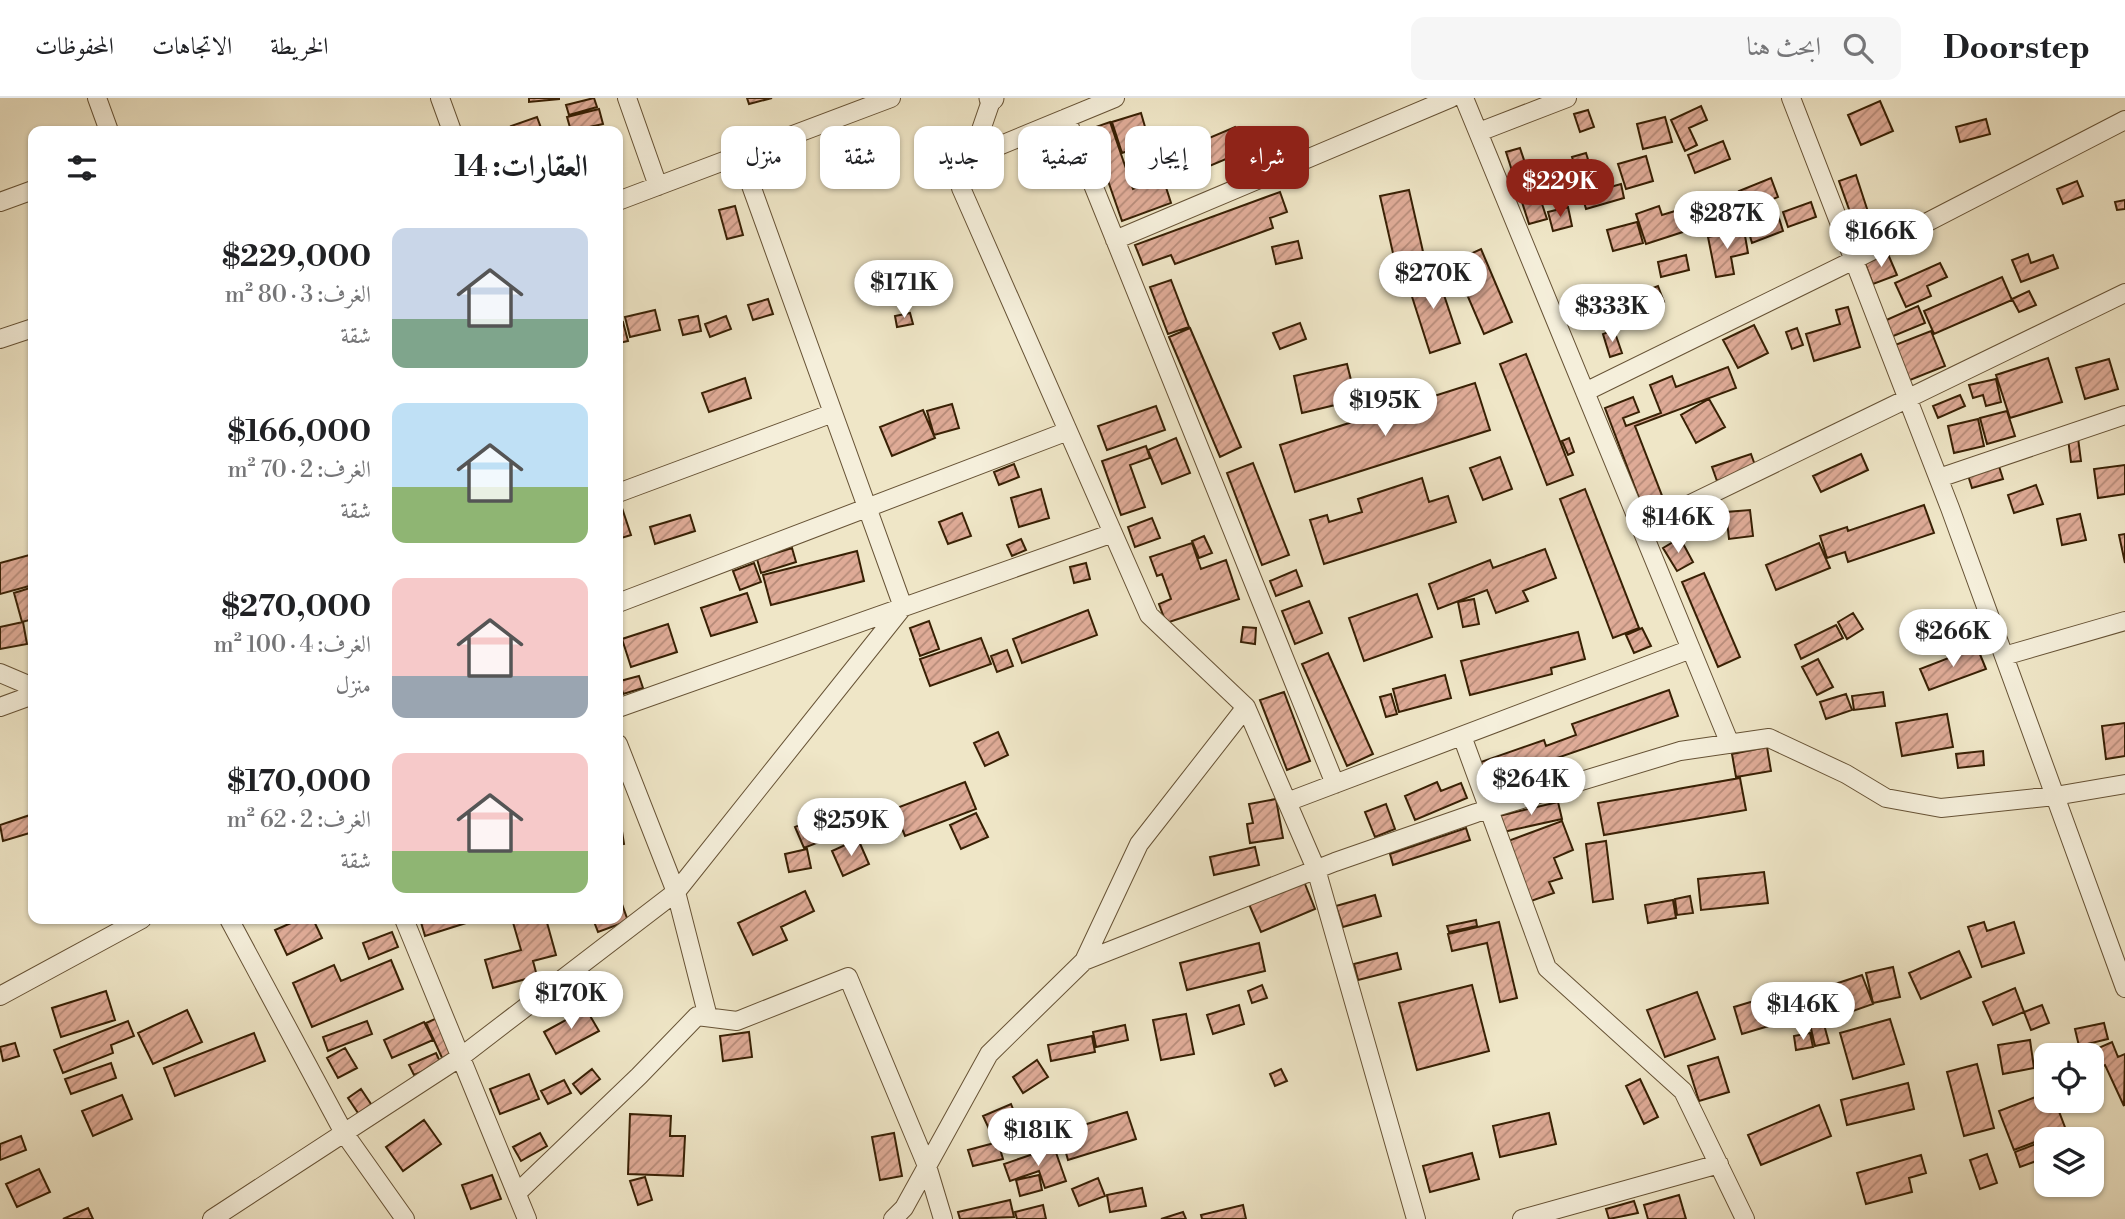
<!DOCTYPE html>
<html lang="ar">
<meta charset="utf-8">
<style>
body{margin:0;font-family:"Libre Bodoni",Amiri,serif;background:#f6f6f6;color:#202124;direction:rtl;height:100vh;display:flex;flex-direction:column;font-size:26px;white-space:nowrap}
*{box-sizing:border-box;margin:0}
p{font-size:23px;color:#757577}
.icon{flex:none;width:38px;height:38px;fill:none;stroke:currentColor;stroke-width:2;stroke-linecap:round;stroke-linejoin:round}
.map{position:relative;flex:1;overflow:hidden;direction:ltr}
.panel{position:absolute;left:28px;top:28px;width:595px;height:798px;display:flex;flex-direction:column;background:#fff;border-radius:14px;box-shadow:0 2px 5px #0004;direction:rtl}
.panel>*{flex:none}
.guide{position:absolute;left:644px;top:28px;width:665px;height:63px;direction:rtl;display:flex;gap:14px}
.buttons{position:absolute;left:2034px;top:945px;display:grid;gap:14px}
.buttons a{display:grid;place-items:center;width:70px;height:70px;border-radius:14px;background:#fff;box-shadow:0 2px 5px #0004;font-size:35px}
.price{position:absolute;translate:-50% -60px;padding:0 16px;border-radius:24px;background:#fff;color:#222;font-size:23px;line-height:46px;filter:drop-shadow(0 2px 4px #0008)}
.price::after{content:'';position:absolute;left:50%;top:42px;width:21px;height:16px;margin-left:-10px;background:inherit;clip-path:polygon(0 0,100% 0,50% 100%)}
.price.active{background:#8f2418;color:#fff}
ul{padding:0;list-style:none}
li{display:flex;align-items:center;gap:21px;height:175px;padding:0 35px}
li span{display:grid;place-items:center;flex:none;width:196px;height:140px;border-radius:14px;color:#555}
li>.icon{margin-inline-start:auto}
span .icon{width:84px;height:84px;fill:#fffc;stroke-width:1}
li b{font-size:30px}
h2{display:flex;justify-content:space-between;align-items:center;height:84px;padding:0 35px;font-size:30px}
.tag{padding:0 24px;border-radius:14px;background:#fff;box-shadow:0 2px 5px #0004;font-size:24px;line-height:63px}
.tag.active{background:#8f2418;color:#fff}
header{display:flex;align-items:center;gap:42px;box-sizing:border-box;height:98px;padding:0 35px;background:#fff;border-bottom:2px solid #e0e0e0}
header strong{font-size:33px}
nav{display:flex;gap:38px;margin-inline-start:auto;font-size:24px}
.search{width:490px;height:63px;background:#f6f6f6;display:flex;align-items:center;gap:18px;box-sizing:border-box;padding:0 24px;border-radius:14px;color:#757577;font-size:26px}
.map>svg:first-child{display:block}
.building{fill:url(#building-hatch);stroke:#382004;stroke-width:2}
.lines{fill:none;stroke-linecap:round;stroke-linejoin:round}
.minor-casing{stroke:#665235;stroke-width:20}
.tertiary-casing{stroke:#665235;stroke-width:25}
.minor{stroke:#f5efdb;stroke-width:18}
.tertiary{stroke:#f5efdb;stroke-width:23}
</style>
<header>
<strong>Doorstep</strong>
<div class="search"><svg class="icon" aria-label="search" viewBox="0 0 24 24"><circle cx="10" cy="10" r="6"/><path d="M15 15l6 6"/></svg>ابحث هنا</div>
<nav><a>الخريطة</a><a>الاتجاهات</a><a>المحفوظات</a></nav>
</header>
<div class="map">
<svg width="2125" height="1121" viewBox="0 0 2125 1121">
<defs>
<pattern id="building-hatch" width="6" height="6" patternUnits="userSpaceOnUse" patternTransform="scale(1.75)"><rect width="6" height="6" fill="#dfab97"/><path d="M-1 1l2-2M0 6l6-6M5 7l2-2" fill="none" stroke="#b68b79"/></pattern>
</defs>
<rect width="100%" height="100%" fill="#efe6c7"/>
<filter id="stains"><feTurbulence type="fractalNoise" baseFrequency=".00286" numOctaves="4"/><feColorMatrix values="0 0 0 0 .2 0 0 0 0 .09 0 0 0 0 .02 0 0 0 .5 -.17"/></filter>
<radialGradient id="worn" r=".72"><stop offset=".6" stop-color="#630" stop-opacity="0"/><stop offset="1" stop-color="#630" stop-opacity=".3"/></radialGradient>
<!-- building -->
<path class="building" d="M529 0H559V1L529 4Z
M594 0 597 9 569 17 566 7Z
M747 0H772L749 6Z
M1880 3 1893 33 1861 47 1848 17Z
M1701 8 1707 22 1689 30 1697 47 1685 53 1671 22Z
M599 11 603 26 571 33 567 19Z
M1588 12 1594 29 1580 34 1574 16Z
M1141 15 1150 46 1122 55 1112 24Z
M537 19 541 30 513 33 511 28Z
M1665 19 1672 44 1643 51 1637 26Z
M1986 21 1990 36 1960 44 1956 29Z
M1110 24 1133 91 1163 80 1171 105 1122 123 1090 31Z
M1235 29 1245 53 1167 86 1157 62Z
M1723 43 1730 61 1695 75 1688 57Z
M1520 50 1528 74 1557 65 1564 89 1539 97 1547 121 1529 126 1506 54Z
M1586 55 1591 71 1577 75 1572 59Z
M1646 58 1653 83 1626 91 1618 66Z
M1856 77 1871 123 1855 128 1839 83Z
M1771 80 1778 99 1747 112 1739 93Z
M2077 83 2083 98 2063 106 2057 91Z
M1621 86 1624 100 1586 111 1582 97Z
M1409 92 1424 158 1395 164 1380 98Z
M1280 94 1287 114 1270 120 1273 130 1175 166 1171 157 1143 167 1135 147Z
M1737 100 1744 115 1701 135 1694 120Z
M2125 102V111L2117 112 2115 104Z
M1811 104 1816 119 1788 129 1783 114Z
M735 108 743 137 727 141 719 112Z
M1659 108 1662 117 1685 110 1692 131 1646 146 1636 116Z
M1568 109 1572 128 1553 133 1548 114Z
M1778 117 1783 133 1752 145 1747 128Z
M1637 124 1643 145 1613 153 1607 132Z
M1744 132 1748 155 1731 159 1734 176 1716 179 1708 139Z
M1298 143 1302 160 1276 166 1272 149Z
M1481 151 1512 224 1484 236 1453 164Z
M1888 156 1897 177 1873 186 1865 165Z
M2028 156 2031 165 2053 157 2058 170 2021 184 2012 162Z
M1686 157 1689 172 1661 179 1658 164Z
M1940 165 1947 179 1927 188 1931 198 1906 209 1895 185Z
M1435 170 1460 245 1430 255 1406 180Z
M2002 179 2012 202 1934 236 1924 213Z
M1171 182 1189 229 1168 236 1150 189Z
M1658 188 1664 204 1635 215 1629 199Z
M2029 193 2036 207 2019 214 2012 201Z
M1589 196 1598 220 1576 227 1568 203Z
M768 201 773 216 753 222 748 207Z
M1918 208 1925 225 1891 239 1884 223Z
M1848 209 1860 249 1814 263 1806 236 1840 226 1836 212Z
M655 212 660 232 630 239 625 219Z
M910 215 913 226 897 229 895 218Z
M698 218 701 233 683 237 679 222Z
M726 218 731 231 710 239 705 226Z
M623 224 628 243 619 245 618 226Z
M1300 225 1306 241 1280 251 1273 235Z
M1754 227 1768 255 1738 270 1723 242Z
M1190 230 1241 349 1220 359 1169 239Z
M1797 230 1803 247 1792 251 1786 234Z
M1614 232 1622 255 1610 259 1603 236Z
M1931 233 1945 268 1905 284 1890 249Z
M1526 256 1573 377 1547 387 1500 266Z
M2048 260 2062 304 2010 320 1996 277Z
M2109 261 2118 291 2085 301 2076 270Z
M1347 266 1356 302 1302 315 1294 278Z
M1728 269 1736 290 1635 328 1666 408 1645 416 1605 310 1633 299 1639 314 1623 320 1626 328 1661 315 1650 287 1672 278 1676 289Z
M745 280 751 300 709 314 702 295Z
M1996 281 2001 304 1986 308 1983 297 1973 300 1969 287Z
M1475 285 1490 332 1295 394 1280 347Z
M1960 297 1965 308 1938 320 1933 308Z
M1709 301 1725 329 1696 345 1681 317Z
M952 306 959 330 934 337 927 313Z
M1156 308 1165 332 1107 352 1098 328Z
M923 312 935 340 892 358 880 329Z
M2007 313 2015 338 1987 346 1980 320Z
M1978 321 1984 348 1954 355 1948 328Z
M1176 340 1190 375 1162 386 1148 352Z
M1569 340 1574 354 1568 357 1562 343Z
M2078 340 2081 363 2071 364 2068 341Z
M1146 348 1150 360 1130 367 1145 409 1121 417 1102 363Z
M1751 356 1756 370 1717 383 1712 369Z
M1861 356 1868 372 1821 394 1813 378Z
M1500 359 1512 391 1483 402 1470 370Z
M1253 365 1289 457 1262 467 1227 375Z
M1998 365 2003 381 1972 390 1967 374Z
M1014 366 1019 379 999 387 994 374Z
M2125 367V396L2098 400 2094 371Z
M1422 380 1429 404 1448 398 1456 424 1324 466 1310 422 1327 417 1329 424 1362 414 1358 401Z
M2036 387 2043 406 2014 415 2008 397Z
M1041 391 1049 420 1019 429 1011 400Z
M1585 391 1639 530 1613 540 1560 401Z
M1924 407 1934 435 1848 464 1845 454 1827 460 1820 438 1847 429 1848 433Z
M622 410 631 437 618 441V411Z
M1750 412 1753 438 1729 441 1726 414Z
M962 415 971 438 948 446 939 424Z
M2080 416 2086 442 2062 447 2057 421Z
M690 417 695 433 655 446 650 429Z
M1152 420 1160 440 1135 449 1128 429Z
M2125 436V465L2119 437Z
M1204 438 1212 455 1199 460 1192 443Z
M1680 440 1693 464 1677 473 1663 450Z
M1021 441 1026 452 1012 458 1007 447Z
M1192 445 1201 471 1226 462 1239 501 1166 525 1159 506 1171 501 1162 476 1157 478 1150 459Z
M1819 445 1830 470 1776 492 1766 467Z
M792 450 796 464 761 475 757 461Z
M1545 451 1556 480 1523 493 1528 503 1496 515 1487 492 1438 511 1429 486 1490 462 1493 470Z
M857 453 864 483 771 507 763 477Z
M33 456V487L0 496V465Z
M754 465 761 484 740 492 733 473Z
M1086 465 1090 481 1074 485 1070 469Z
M1296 472 1302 488 1276 498 1270 483Z
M1704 475 1740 559 1718 569 1682 484Z
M33 489V521L22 524 14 495Z
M747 495 757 524 711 538 701 510Z
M1417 496 1432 539 1364 563 1349 520Z
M1474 501 1479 526 1463 529 1458 504Z
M1309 503 1322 535 1295 546 1282 513Z
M1088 512 1097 537 1022 565 1013 541Z
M1853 515 1863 531 1847 541 1838 524Z
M929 523 939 551 920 558 910 530Z
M23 524 27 546 0 551V529Z
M668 526 677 554 631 569 622 541Z
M1836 527 1843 540 1801 561 1795 547Z
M1243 529 1256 530 1255 546 1241 544Z
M1642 530 1651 548 1634 555 1626 537Z
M1578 534 1585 561 1551 570 1552 576 1470 597 1461 563Z
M981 540 991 566 930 588 920 561Z
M1977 549 1986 571 1929 592 1920 571Z
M1007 552 1013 568 997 574 991 558Z
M1328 555 1373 656 1347 668 1302 566Z
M1818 561 1833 589 1817 597 1802 569Z
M1445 577 1451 600 1399 614 1393 591Z
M639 578 643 590 623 596 620 583Z
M1669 592 1678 618 1485 685 1478 665 1544 642 1546 648 1576 637 1572 626Z
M1284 594 1310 663 1287 672 1260 602Z
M1883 594 1885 608 1854 612 1852 598Z
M1391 596 1397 616 1386 619 1380 599Z
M1846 596 1852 612 1826 621 1820 604Z
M1947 616 1953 649 1902 658 1896 625Z
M2125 625V658L2106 661 2102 628Z
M998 634 1008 657 985 668 974 645Z
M1767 649 1771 673 1736 679 1732 656Z
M1983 653 1984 667 1958 670 1956 656Z
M1740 680 1746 712 1604 737 1598 705Z
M965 684 976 711 905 738 894 711Z
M1437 684 1441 693 1461 685 1467 700 1415 722 1405 698Z
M1276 701 1283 740 1250 745 1247 726 1253 725 1249 706Z
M1558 704 1562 721 1503 734 1499 718Z
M1386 706 1395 731 1375 739 1365 714Z
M845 708 854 730 804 750 795 729Z
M976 715 988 739 961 751 950 727Z
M33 716V734L3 743 0 727Z
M1562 723 1573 752 1554 760 1562 780 1549 784 1554 795 1531 803 1508 743Z
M621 727 624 746 618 747V728Z
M1466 730 1470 742 1393 767 1390 756Z
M858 741 869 766 843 778 832 753Z
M1606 743 1613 801 1593 804 1586 746Z
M1255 749 1259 767 1214 777 1210 759Z
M807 751 811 770 789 774 785 756Z
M1764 774 1768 805 1701 812 1698 781Z
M1303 781 1315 811 1261 834 1248 804Z
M805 793 814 813 781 829 787 842 753 857 738 825Z
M618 795 628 823 598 834 593 821H618Z
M1375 797 1381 818 1343 829 1336 808Z
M1690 798 1693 815 1677 817 1675 801Z
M1673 802 1676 820 1648 825 1645 807Z
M300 821H313L322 840 287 857 275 832Z
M420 821H465L466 825 425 838Z
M512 821H546L556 857 533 863 537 878 493 890 485 862 521 852Z
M1476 822 1477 828 1449 834 1447 828Z
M1499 824 1517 900 1500 904 1487 845 1452 853 1448 836Z
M1984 824 1987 833 2014 824 2024 855 1982 869 1968 829Z
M392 834 398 849 369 861 363 845Z
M1259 845 1265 873 1187 892 1180 865Z
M1959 853 1971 879 1921 901 1909 875Z
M1397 855 1401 871 1358 882 1354 866Z
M391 862 403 891 312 929 293 885 334 867 341 883Z
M1893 869 1900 899 1873 905 1866 875Z
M1862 877 1873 906 1830 921 1820 891Z
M1262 887 1267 900 1252 905 1248 893Z
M1472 887 1489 953 1417 972 1399 905Z
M2015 890 2024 914 1993 927 1983 904Z
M106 893 115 922 61 939 52 910Z
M1697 894 1715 941 1665 959 1647 912Z
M1774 897 1782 924 1742 936 1734 909Z
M1239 907 1244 926 1213 936 1207 917Z
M2042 907 2049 925 2031 932 2024 914Z
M586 911 599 933 556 956 544 934Z
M187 912 202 944 153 966 138 935Z
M1186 916 1194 956 1161 962 1153 922Z
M1822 919 1829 945 1815 948 1809 922Z
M437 920 454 958 443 962 426 925Z
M1890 921 1904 966 1853 981 1840 935Z
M128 923 134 938 111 947 113 955 63 975 54 952Z
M367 923 372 936 328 953 323 939Z
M424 924 433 942 392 960 384 942Z
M2104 925 2108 941 2079 948 2075 931Z
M1125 927 1128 942 1096 949 1093 934Z
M749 934 752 959 723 963 720 938Z
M254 935 265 963 175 998 164 970Z
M1810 935 1813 949 1796 952 1794 938Z
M1092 938 1095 954 1051 963 1048 947Z
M2030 942 2034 970 2003 976 1998 947Z
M2112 944 2118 959 2125 956 2124 1008 2105 967 2095 972 2091 957 2087 955Z
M15 945 19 958 3 963 0 949Z
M345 950 357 970 338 980 327 960Z
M436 955 441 966 414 977 409 967Z
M1718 959 1729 994 1699 1003 1688 968Z
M1037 962 1048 979 1023 995 1013 979Z
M111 965 116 980 71 996 65 981Z
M1977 966 1994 1030 1964 1038 1947 974Z
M592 971 600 981 581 996 573 986Z
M1281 971 1287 983 1275 988 1270 976Z
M529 976 539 1001 500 1016 490 991Z
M1640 981 1658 1019 1644 1026 1626 988Z
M564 982 571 995 548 1006 541 993Z
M1908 985 1914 1011 1847 1027 1841 1002Z
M361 991 373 1009 360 1018 348 1000Z
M2046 995V1003H2055L2066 1032 2014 1052 1999 1013Z
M122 997 132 1021 93 1038 82 1013Z
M1011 1006 1017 1021 990 1033 983 1018Z
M1819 1007 1831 1038 1761 1067 1748 1037Z
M1127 1014 1136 1041 1068 1062 1060 1034Z
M1549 1015 1556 1046 1500 1059 1493 1028Z
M630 1016 671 1018 670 1038H685L683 1078 628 1076Z
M1029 1018 1033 1034 1024 1037 1020 1020Z
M424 1022 441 1046 403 1073 386 1049Z
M540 1035 547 1048 521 1063 513 1049Z
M894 1035 902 1078 880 1082 872 1039Z
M21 1038 26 1052 0 1062V1046Z
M998 1044 1003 1061 973 1068 968 1052Z
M2036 1046 2042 1061 2020 1069 2015 1054Z
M1054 1049 1066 1083 1045 1090 1039 1073 1010 1083 1004 1066Z
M1472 1055 1479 1081 1430 1094 1423 1068Z
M1987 1056 1997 1085 1980 1091 1970 1062Z
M1921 1057 1926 1075 1909 1080 1912 1094 1866 1106 1857 1075Z
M39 1071 50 1094 17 1109 6 1086Z
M492 1077 501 1101 471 1111 462 1087Z
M1039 1077 1042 1092 1020 1098 1016 1082Z
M645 1079 652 1102 638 1107 630 1083Z
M1098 1080 1105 1098 1079 1108 1072 1091Z
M1142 1090 1146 1108 1110 1114 1107 1097Z
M1679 1097 1686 1121H1648L1644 1107Z
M1010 1102 1014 1119 960 1121 958 1114Z
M1634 1103 1638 1115 1609 1121 1606 1111Z
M1043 1107 1046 1121H1017L1015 1114Z
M1243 1107 1246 1121H1202L1201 1117Z
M88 1110 93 1121H63Z
M1183 1114 1186 1121H1161Z"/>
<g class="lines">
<defs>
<path id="minor" d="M97 0 109 33
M440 0 452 33
M627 0 658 88
M992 0 961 90 1149 517 1246 609 1316 771 1416 1121
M1464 0 1730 646
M1791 0 1950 410 2125 890
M1066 20 1335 686
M1479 34 1567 0
M972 59 1115 0
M618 103 891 0
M0 104 33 92
M1115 142 1451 0
M0 241 33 230
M1585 294 1854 162 2125 22
M1939 380 2125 317
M618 395 833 315
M1641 430 2125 195
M618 505 1068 333
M2004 558 2125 523
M0 575 33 589
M0 609 33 597
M618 610 1113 435
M1462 638 1547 870 1683 993 1745 1121
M618 646 676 794 708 919
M1287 704 1691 551
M229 821 344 1035 405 1121
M404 821 527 1121
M1084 863 1139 746 1246 609
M0 898 142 821
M517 1095 639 978 697 918 737 923 848 879 927 1068 943 1121
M212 1121 462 958 676 794 903 509 740 57
M893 1121 904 1110 989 956 1084 863 1335 764 1476 715 1680 653 1769 640 1846 676 1886 700 1941 710 2055 698 2125 686
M1522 1121 1719 1066"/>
<path id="tertiary" d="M991 0H992"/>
</defs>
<!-- minor casing -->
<use href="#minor" class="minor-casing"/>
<!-- tertiary casing -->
<use href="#tertiary" class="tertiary-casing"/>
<!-- minor -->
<use href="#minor" class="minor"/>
<!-- tertiary -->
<use href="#tertiary" class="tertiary"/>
</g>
<rect width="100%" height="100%" filter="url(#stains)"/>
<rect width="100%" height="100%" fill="url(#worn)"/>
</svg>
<div class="buttons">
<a><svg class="icon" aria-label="locate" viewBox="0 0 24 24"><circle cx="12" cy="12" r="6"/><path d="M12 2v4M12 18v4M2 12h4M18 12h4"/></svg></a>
<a><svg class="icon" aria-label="layers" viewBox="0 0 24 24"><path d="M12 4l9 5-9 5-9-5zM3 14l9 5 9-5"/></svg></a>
</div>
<b class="price active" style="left:1560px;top:121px">$229K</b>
<b class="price" style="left:1727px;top:153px">$287K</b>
<b class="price" style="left:1881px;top:171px">$166K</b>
<b class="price" style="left:1433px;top:213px">$270K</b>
<b class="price" style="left:904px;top:222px">$171K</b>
<b class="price" style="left:1612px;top:246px">$333K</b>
<b class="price" style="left:1385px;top:340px">$195K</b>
<b class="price" style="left:1678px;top:457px">$146K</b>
<b class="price" style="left:1953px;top:571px">$266K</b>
<b class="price" style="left:1531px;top:719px">$264K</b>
<b class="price" style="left:851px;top:760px">$259K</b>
<b class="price" style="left:571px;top:933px">$170K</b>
<b class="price" style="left:1803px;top:944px">$146K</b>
<b class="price" style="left:1038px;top:1070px">$181K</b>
<div class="guide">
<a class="tag active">شراء</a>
<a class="tag">إيجار</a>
<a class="tag">تصفية</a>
<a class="tag">جديد</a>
<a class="tag">شقة</a>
<a class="tag">منزل</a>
</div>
<section class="panel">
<h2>العقارات: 14<svg class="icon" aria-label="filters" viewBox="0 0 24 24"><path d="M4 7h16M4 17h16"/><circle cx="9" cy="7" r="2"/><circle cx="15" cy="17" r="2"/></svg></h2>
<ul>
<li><span style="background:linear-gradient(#c9d6e8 65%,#7fa58c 0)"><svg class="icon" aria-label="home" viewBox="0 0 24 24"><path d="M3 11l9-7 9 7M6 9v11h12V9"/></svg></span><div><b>$229,000</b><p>الغرف: 3 · 80 m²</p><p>شقة</p></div></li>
<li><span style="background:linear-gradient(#bfe0f5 60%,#8fb573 0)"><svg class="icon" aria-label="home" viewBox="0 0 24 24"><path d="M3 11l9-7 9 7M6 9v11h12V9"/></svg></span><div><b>$166,000</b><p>الغرف: 2 · 70 m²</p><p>شقة</p></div></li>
<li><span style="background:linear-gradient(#f6c9c9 70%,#9aa5b1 0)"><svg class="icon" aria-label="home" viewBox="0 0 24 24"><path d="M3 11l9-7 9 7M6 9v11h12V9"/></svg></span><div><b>$270,000</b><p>الغرف: 4 · 100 m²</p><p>منزل</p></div></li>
<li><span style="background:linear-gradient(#f6c9c9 70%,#8fb573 0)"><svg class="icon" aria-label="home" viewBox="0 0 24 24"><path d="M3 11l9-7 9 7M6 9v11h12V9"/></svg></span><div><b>$170,000</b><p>الغرف: 2 · 62 m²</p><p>شقة</p></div></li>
</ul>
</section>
</div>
